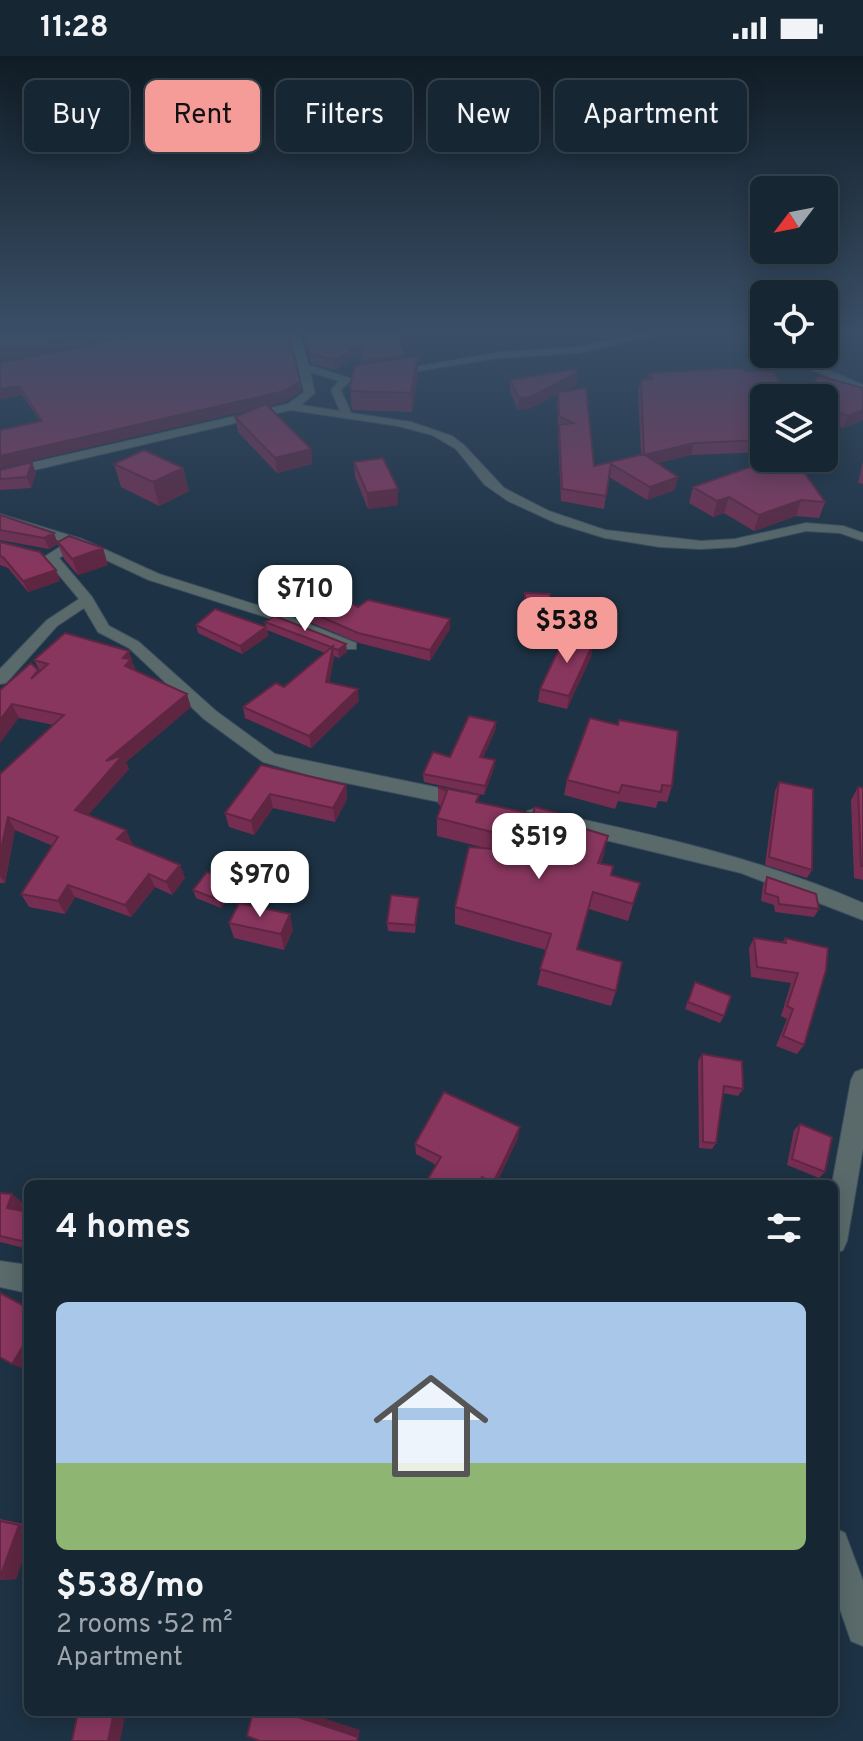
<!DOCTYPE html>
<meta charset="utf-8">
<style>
body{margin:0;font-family:Overpass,sans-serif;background:#1f2e3b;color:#f1f3f6;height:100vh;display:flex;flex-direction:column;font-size:30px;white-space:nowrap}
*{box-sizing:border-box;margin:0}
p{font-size:26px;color:#9ea5ac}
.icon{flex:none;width:44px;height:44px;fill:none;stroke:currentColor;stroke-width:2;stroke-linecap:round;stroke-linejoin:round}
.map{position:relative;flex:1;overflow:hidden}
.sheet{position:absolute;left:24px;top:1124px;width:814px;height:536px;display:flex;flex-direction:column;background:#162633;border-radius:12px;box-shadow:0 4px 20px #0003,0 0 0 2px #35434e}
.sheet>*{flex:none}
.top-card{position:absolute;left:24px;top:24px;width:816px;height:72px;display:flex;gap:16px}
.needle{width:52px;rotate:238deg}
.fabs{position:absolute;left:750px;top:120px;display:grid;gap:16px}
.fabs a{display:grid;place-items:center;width:88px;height:88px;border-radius:12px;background:#162633;box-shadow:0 4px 20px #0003,0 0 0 2px #35434e;font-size:40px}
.price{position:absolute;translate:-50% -68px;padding:0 18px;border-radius:16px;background:#fff;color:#222;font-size:26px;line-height:52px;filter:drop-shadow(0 2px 4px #0008)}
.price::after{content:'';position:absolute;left:50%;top:48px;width:24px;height:18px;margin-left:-12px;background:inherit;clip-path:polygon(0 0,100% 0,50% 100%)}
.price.on{background:#f59b98;color:#111}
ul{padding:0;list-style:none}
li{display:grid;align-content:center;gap:16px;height:424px;padding:0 32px}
li span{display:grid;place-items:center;height:248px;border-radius:12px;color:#555}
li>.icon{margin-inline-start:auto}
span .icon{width:144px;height:144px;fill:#fffc;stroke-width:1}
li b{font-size:34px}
h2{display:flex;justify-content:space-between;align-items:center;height:96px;padding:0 32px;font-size:34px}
.tag{padding:0 28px;border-radius:12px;background:#162633;box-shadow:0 4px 20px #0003,0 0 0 2px #35434e;font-size:28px;line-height:72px}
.tag.on{background:#f59b98;color:#111}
.status{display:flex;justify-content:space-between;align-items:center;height:56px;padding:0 40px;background:#162633;direction:ltr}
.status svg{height:22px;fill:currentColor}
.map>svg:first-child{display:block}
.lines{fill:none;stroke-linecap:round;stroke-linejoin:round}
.minor-casing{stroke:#3c4f60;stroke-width:2}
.minor{fill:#5a6a6b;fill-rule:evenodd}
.wall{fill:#752e51}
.shaded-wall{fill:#5f2642}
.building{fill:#88365e;stroke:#5f2642;stroke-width:2}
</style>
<div class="status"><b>11:28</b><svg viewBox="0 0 49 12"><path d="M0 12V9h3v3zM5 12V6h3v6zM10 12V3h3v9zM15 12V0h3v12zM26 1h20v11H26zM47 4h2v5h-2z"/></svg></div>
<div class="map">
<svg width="863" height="1685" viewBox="0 0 863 1685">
<rect width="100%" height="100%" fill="#1d3244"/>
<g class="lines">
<defs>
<path id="minor" d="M290 276H300L308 309 350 322 351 324 341 334 351 357 411 366 452 380 464 389 504 432 549 455 605 474 701 485 735 483 806 467 843 470 863 477V485L840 477 806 475 735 491 701 493 660 491 605 482 556 467 508 445 485 429 456 393 432 379 398 370 291 354 0 422V414L288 348 304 336ZM310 316 339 325 331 334 340 355 301 349 315 337Z
M647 276H666L578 297 499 302 393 319 388 316 499 296 578 291Z
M797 298H807L811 306 863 329V336L803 310Z
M0 458 82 483 159 518 279 556 356 587V593H346L269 562 149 524 78 491 59 502 92 541 109 570 139 586 216 655 275 698 464 737 470 739 473 744 470 749 464 751 312 720 263 706 204 663 129 592 98 576 84 552 57 570 6 627 0 628V613L47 564 79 543 44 501 66 487 0 466Z
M534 753C646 777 758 801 863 847V864L741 817 527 765 525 760 527 755Z
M863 1013V1092L847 1185 843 1194 834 1198 832 1128 851 1024 855 1016Z
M0 1205 28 1209V1237L0 1231Z
M834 1472 845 1477 863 1525V1590L851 1585 834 1536Z"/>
</defs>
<!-- minor casing -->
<use href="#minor" class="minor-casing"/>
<!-- minor -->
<use href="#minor" class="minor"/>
</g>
<!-- wall -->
<path class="wall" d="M303 276H396L405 302 418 300V318L412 356 353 354 351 350 350 330 359 309 361 297 335 314 311 307Z
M0 307 300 325 301 335 287 345 268 350 311 393 312 408 277 417 238 376 235 361 254 353 0 412V374L40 365Z
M577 317 576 329 564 335 594 410 641 398 638 336 641 324H647L648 317 764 342V396L691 399 658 407 675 434 647 444 609 421 604 453 561 445 558 381 559 373 558 372 557 347 558 338 529 353 518 354 510 335V324Z
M863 332V364L843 372 834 368 824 381V342Z
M863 405V428L858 427Z
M354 406 398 433V449L368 453 355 421Z
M114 408 183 412 189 435 159 450 121 431Z
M0 414 36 417 31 432 0 434Z
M693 431 825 446 819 462 796 460 754 475 724 457 713 461 689 447Z
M0 459 58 486 108 509 78 519 64 503 58 488 49 493 0 484Z
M0 486 60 525 28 536 8 512 0 509Z
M525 537 551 563 550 572 524 571Z
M292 548 358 551 450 563V573L430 605 359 587 293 559Z
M265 566 347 596 339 602 334 600 329 627 359 645 311 692 245 662 243 651 284 631 325 597 267 574 268 580 242 598 198 577 196 569 266 571Z
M589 588H593L591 601 567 653 538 646 540 633Z
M34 604 134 609 135 614 191 651 126 706 129 713 88 759 132 787 130 789 180 809 185 822 172 839 155 831 131 861 75 841 65 858 29 851 21 838 53 790 15 774 5 827H0V718L54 669 19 662 0 634 39 616 40 615Z
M590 662 672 730 667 746 658 745 656 752 618 745 615 753 564 739 567 724Z
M496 666 495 675 483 701 495 704 494 712 484 739 424 726 423 718 450 701Z
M261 709 346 729 347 743 335 766 273 752 254 779 229 771 225 757Z
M779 726 812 814 807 822 765 809 775 735Z
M438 731 478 746 557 764 604 798 601 807 611 819 640 827 628 865 589 853 577 893 616 935 611 950 537 929 546 894 455 868V851L489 793 437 780V762L441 750 438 748Z
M858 731 863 732V824L854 822 851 744Z
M767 821 819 853 814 861 775 856 774 849 761 845 763 829Z
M233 826 235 834 221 852 196 842 193 834Z
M419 842 415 877 388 875 387 867Z
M229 867 293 874 284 894 234 882Z
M754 882 783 886 785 882 828 892 804 989 797 998 776 990 787 963 781 960 791 927 751 921 749 892Z
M695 926 724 960 720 967 685 953Z
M702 998 743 1033 738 1040 723 1037 716 1087 712 1093 699 1092 698 1005Z
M800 1068 825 1116 819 1122 787 1109 794 1074Z
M518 1082 496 1128H425L436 1109 416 1098 415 1088Z
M0 1137 12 1138 24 1148 22 1155 28 1156V1193L0 1186Z
M0 1463 28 1469V1488L16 1523 0 1524Z"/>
<!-- shaded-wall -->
<path class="shaded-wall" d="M99 276H151L0 305V295Z
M364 285 365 295 335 314 334 305Z
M405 299V308L359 316V306Z
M418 300V318L412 356 411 337Z
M577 317 576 329 529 353 518 354 519 342Z
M300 325 301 335 287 345 0 412V400Z
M19 330 22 339 0 344V333Z
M863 354V364L843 372 848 360Z
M838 356 834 368 824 381 826 371Z
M694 387 691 399 643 411 645 399Z
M311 393 312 408 277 417 275 402Z
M32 406 36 417 31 432 27 421Z
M183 412 189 435 159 450 153 426Z
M678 421 675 434 647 444 650 431Z
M398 433V449L368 453 367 437Z
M729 441 724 457 713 461 717 445Z
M801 444 796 460 754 475 759 459Z
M54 477 58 488 49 493 44 482Z
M103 492 108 509 78 519 72 503Z
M56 514 60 525 28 536 23 525Z
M450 563V573L430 605V594Z
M266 571 268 580 242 598 240 590Z
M346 588 347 596 339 602 338 594Z
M593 588 591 601 567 653 569 640Z
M333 590 334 602 327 638 326 626Z
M129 595 136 617 130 624 123 602Z
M358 633 359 645 311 692 309 680Z
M187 638 191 651 126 706 129 713 81 767 75 754 106 705Z
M12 648 19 662 0 687V664Z
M496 666 495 675 480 709V701Z
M495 704 494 712 484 739 485 730Z
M346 729 347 743 335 766 333 752Z
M270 738 273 752 254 779 251 765Z
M8 761 15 774 5 827 0 820V798Z
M126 774 132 787 123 796 117 783Z
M608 780 604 798 594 824 598 807Z
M180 809 185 822 172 839 166 826Z
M149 818 155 831 131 861 125 849Z
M233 826 235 834 221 852 219 844Z
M68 829 75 841 65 858 58 845Z
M290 858 293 874 284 894 281 878Z
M520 1071 518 1082 496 1128H493Z
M12 1138 24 1148 20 1162 7 1152Z
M28 1282V1311L26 1314 12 1308Z
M19 1469H28V1488L16 1523 0 1524Z
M114 1656H126L120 1685H108Z
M299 1656H305L360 1674 358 1685 298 1661Z"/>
<!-- building -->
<path class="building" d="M0 276H99L0 295Z
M155 276H288L300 325 285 335 0 400V374L42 365 19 330 0 333V307Z
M304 276H396L405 299 359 306 364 285 334 305 310 297Z
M418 300 411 337 352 335 350 330 355 310Z
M743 312 745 315 774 316 789 342H764V384L694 387 645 399 678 421 650 431 611 408 606 440 562 433 559 369 573 367 559 360 558 336 586 332 594 410 644 398 641 324 652 323 648 317Z
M576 313 577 317 530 341 519 342 510 324Z
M819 320 863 332V354L848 360 838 356 826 371H824V342H798Z
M266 348 311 393 275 402 235 361Z
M144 394 183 412 153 426 114 408Z
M383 402 398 433 367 437 354 406Z
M776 402H794L825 446 801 444 759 459 729 441 717 445 693 431Z
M32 406 27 421 0 423V414Z
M0 459 54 477 44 482 0 474Z
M69 480 103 492 72 503 58 486Z
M0 486 40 496 56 514 23 525 3 501 0 500Z
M321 531 358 551 368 544 450 563 430 594 358 577 292 548Z
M525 537 550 538 551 563 525 562Z
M215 553 266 571 240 590 196 569Z
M275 560 346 588 338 594 333 592V590L331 591 265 566Z
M65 577 129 595 123 602 131 603 125 610 187 638 106 705 123 699 75 754 126 774 117 783 180 809 166 826 149 818 125 849 68 829 58 845 21 838 58 781 8 761 0 798V718L64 659 12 648 0 664V634L31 607 38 614 31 623 48 608 34 604Z
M566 578 590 582 588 587 593 588 569 640 540 633Z
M333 590 326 626 358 633 309 680 243 651 276 627 284 631Z
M469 660 496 666 480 701 495 704 485 730 423 718 433 696 450 701Z
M590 662 618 669 619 664 678 675 672 730 662 729 661 736 622 729 619 737 567 724Z
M261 709 346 729 333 752 270 738 251 765 225 757Z
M779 726 813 733 812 814 769 801Z
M438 731 479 739 476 746 533 758 535 751 558 757 556 764 608 780 598 807 613 810 611 819 640 827 633 848 593 836 577 893 622 906 616 935 540 913 551 878 455 851 469 791 494 793 496 777 437 762 447 735Z
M858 731 863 732V810H861Z
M207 816 233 826 219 844 193 834Z
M767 821 816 838 819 853 779 848 778 841 765 837Z
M391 839 419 842 415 869 387 867Z
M239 847 290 858 281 878 229 867Z
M754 882 786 887 785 882 828 892 826 914 804 989 783 980 793 953 787 950 798 917 757 911Z
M695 926 731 940 724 960 688 946Z
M702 998 742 1005 743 1033 724 1030 716 1087 703 1086Z
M444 1036 520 1071 493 1127 482 1121 478 1128H425L441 1101 415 1088Z
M800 1068 832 1081 825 1116 792 1103Z
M0 1137 12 1138 7 1152 28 1156V1182L26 1186 0 1180Z
M0 1237 28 1252V1282L12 1308 0 1301Z
M0 1465 19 1469 0 1521Z
M78 1656H114L108 1685H72Z
M253 1656H299L298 1661 358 1681 357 1685H260L247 1680Z"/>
<!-- sky -->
<linearGradient id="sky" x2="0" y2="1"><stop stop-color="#101c25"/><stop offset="0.54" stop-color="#3a4f67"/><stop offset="1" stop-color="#3a4f67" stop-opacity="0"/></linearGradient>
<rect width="863" height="512" fill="url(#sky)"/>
</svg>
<div class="fabs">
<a><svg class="needle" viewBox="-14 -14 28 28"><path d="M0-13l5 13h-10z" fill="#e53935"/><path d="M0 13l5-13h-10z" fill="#9ea5ac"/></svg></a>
<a><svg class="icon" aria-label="locate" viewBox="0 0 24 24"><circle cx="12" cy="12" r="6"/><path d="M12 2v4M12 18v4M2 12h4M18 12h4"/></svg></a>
<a><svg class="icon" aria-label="layers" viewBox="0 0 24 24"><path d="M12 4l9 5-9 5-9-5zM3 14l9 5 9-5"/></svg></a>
</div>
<b class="price" style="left:305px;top:577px">$710</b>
<b class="price on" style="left:567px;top:609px">$538</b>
<b class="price" style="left:539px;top:825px">$519</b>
<b class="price" style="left:260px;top:863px">$970</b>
<div class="top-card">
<a class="tag">Buy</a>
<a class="tag on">Rent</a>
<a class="tag">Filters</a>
<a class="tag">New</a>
<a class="tag">Apartment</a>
</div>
<section class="sheet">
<h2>4 homes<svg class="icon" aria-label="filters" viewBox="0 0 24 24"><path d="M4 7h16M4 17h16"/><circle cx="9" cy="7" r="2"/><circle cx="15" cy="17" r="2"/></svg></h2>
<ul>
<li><span style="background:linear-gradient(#a9c7e8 65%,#8fb573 0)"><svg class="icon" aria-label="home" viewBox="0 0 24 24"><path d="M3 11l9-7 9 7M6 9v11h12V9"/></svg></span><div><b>$538/mo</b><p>2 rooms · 52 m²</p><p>Apartment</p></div></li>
</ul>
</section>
</div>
